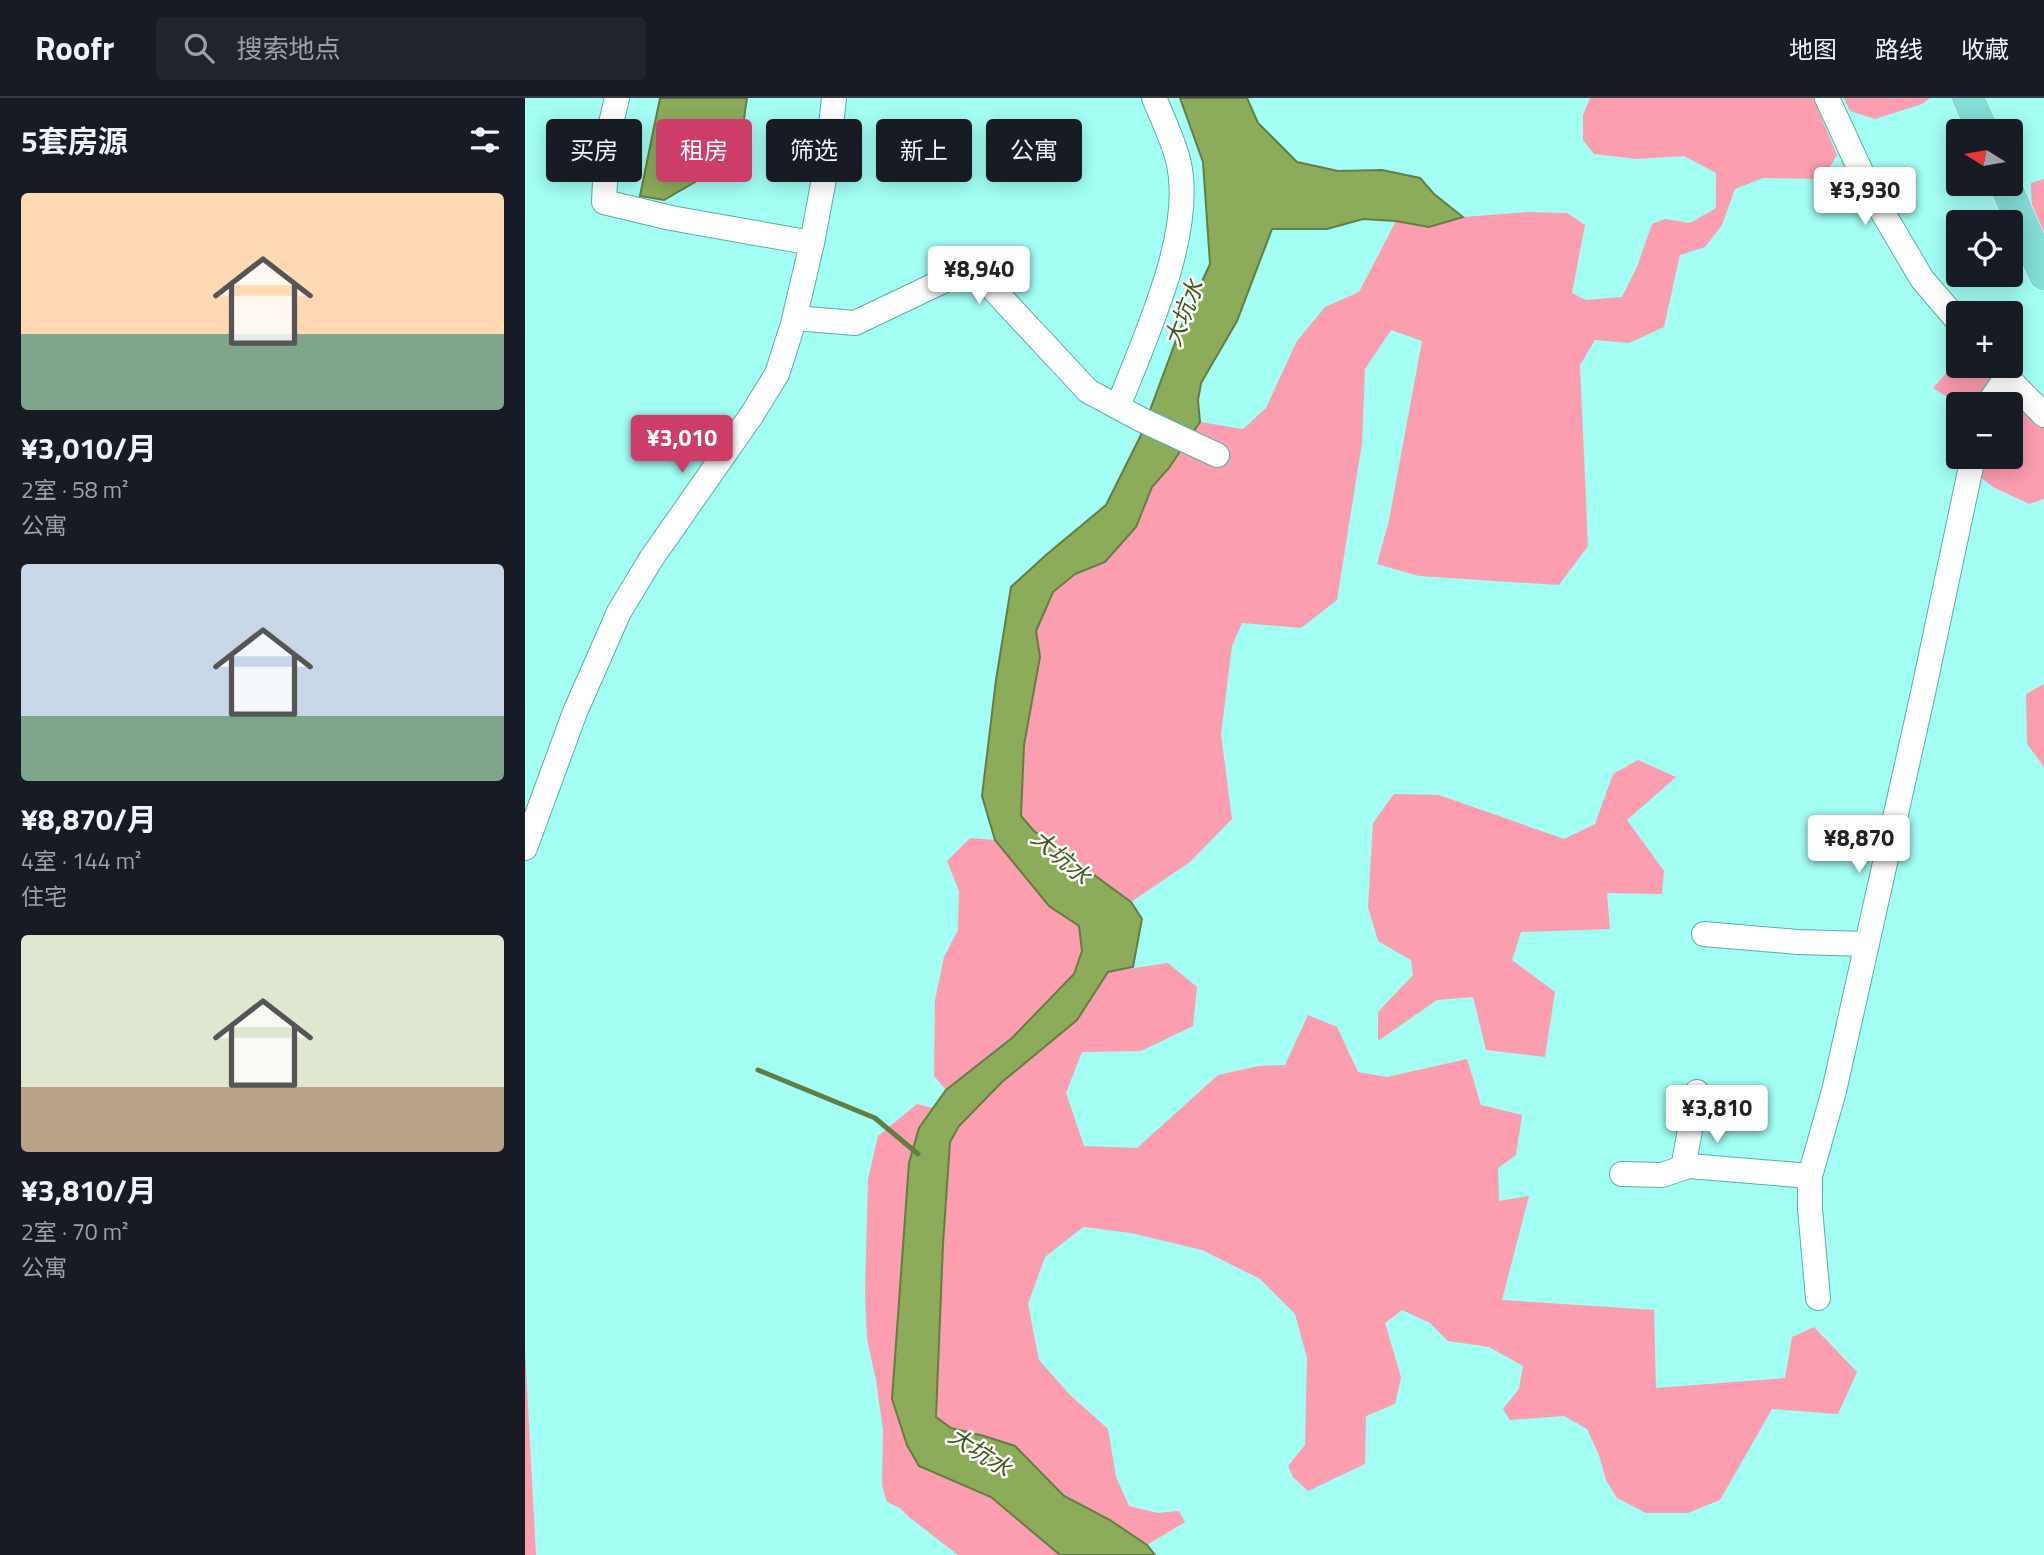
<!DOCTYPE html>
<html lang="zh">
<meta charset="utf-8">
<style>
body{margin:0;font-family:"Titillium Web","Noto Sans SC",sans-serif;background:#20242c;color:#f1f3f6;height:100vh;display:flex;flex-direction:column;font-size:26px;white-space:nowrap}
*{box-sizing:border-box;margin:0}
p{font-size:23px;color:#9ea1a6}
.icon{flex:none;width:38px;height:38px;fill:none;stroke:currentColor;stroke-width:2;stroke-linecap:round;stroke-linejoin:round}
.map{position:relative;flex:1;overflow:hidden}
.sheet{display:flex;flex-direction:column;background:#171b24;width:525px}
.sheet>*{flex:none}
.banner{position:absolute;left:21px;top:21px;width:665px;height:63px;display:flex;gap:14px}
.needle{width:46px;rotate:281deg}
.tools{position:absolute;left:1421px;top:21px;display:grid;gap:14px}
.tools a{display:grid;place-items:center;width:77px;height:77px;border-radius:7px;background:#171b24;box-shadow:0 4px 18px #0003;font-size:35px}
.price{position:absolute;translate:-50% -60px;padding:0 16px;border-radius:7px;background:#fff;color:#222;font-size:23px;line-height:46px;filter:drop-shadow(0 2px 4px #0008)}
.price::after{content:'';position:absolute;left:50%;top:42px;width:21px;height:16px;margin-left:-10px;background:inherit;clip-path:polygon(0 0,100% 0,50% 100%)}
.price.selected{background:#cc3e68;color:#fff}
ul{padding:0;list-style:none}
li{display:grid;align-content:center;gap:14px;height:371px;padding:0 21px}
li span{display:grid;place-items:center;height:217px;border-radius:7px;color:#555}
li>.icon{margin-inline-start:auto}
span .icon{width:126px;height:126px;fill:#fffc;stroke-width:1}
li b{font-size:30px}
h2{display:flex;justify-content:space-between;align-items:center;height:84px;padding:0 21px;font-size:30px}
.chip{padding:0 24px;border-radius:7px;background:#171b24;box-shadow:0 4px 18px #0003;font-size:24px;line-height:63px}
.chip.selected{background:#cc3e68;color:#fff}
header{display:flex;align-items:center;gap:42px;box-sizing:border-box;height:98px;padding:0 35px;background:#171b24;border-bottom:2px solid #363941}
header strong{font-size:33px}
nav{display:flex;gap:38px;margin-inline-start:auto;font-size:24px}
.search{width:490px;height:63px;background:#20242c;display:flex;align-items:center;gap:18px;box-sizing:border-box;padding:0 24px;border-radius:7px;color:#9ea1a6;font-size:26px}
main{display:flex;flex:1;min-height:0}
.map>svg:first-child{display:block}
.forest{fill:#fc9db0}
.water{fill:#8cac5b;stroke:#627e44;stroke-width:2}
.lines{fill:none;stroke-linecap:round;stroke-linejoin:round}
.stream{stroke:#627e44;stroke-width:5}
.minor-casing{stroke:#56b0a8;stroke-width:26}
.major-casing{stroke:#fff;stroke-width:33}
.minor{stroke:#fff;stroke-width:24}
.major{stroke:#82ddd7;stroke-width:32}
.labels{text-anchor:middle;stroke-width:5;stroke-linejoin:round;paint-order:stroke}
.water-label{font-size:23px;font-style:italic;fill:#42571e;stroke:#fff}
</style>
<header>
<strong>Roofr</strong>
<div class="search"><svg class="icon" aria-label="search" viewBox="0 0 24 24"><circle cx="10" cy="10" r="6"/><path d="M15 15l6 6"/></svg>搜索地点</div>
<nav><a>地图</a><a>路线</a><a>收藏</a></nav>
</header>
<main>
<section class="sheet">
<h2>5套房源<svg class="icon" aria-label="filters" viewBox="0 0 24 24"><path d="M4 7h16M4 17h16"/><circle cx="9" cy="7" r="2"/><circle cx="15" cy="17" r="2"/></svg></h2>
<ul>
<li><span style="background:linear-gradient(#ffd9b3 65%,#7fa58c 0)"><svg class="icon" aria-label="home" viewBox="0 0 24 24"><path d="M3 11l9-7 9 7M6 9v11h12V9"/></svg></span><div><b>¥3,010/月</b><p>2室 · 58 m²</p><p>公寓</p></div></li>
<li><span style="background:linear-gradient(#c9d6e8 70%,#7fa58c 0)"><svg class="icon" aria-label="home" viewBox="0 0 24 24"><path d="M3 11l9-7 9 7M6 9v11h12V9"/></svg></span><div><b>¥8,870/月</b><p>4室 · 144 m²</p><p>住宅</p></div></li>
<li><span style="background:linear-gradient(#dfe7d0 70%,#b9a48a 0)"><svg class="icon" aria-label="home" viewBox="0 0 24 24"><path d="M3 11l9-7 9 7M6 9v11h12V9"/></svg></span><div><b>¥3,810/月</b><p>2室 · 70 m²</p><p>公寓</p></div></li>
</ul>
</section>
<div class="map">
<svg width="1519" height="1457" viewBox="0 0 1519 1457">
<rect width="100%" height="100%" fill="#a3fef4"/>
<!-- forest -->
<path class="forest" d="M1065 0H1288L1312 57 1298 81 1238 80 1210 91 1197 127 1180 149 1155 157 1139 229 1104 245 1070 242 1055 267 1063 448 1034 487 894 478 852 466 864 422 897 243 866 232 840 271 837 345 812 502 776 530 717 525 707 548 696 636 707 721 665 764 606 804 509 733 496 718 499 647 515 559 511 533 528 494 550 476 580 464 611 429 627 389 644 370 675 324 718 331 741 310 772 243 800 209 834 194 871 123 904 129 938 119 1003 114 1042 115 1060 127 1047 195 1061 202 1097 199 1112 169 1127 126 1140 121 1165 125 1191 110V75L1159 58 1112 61 1069 56 1058 42V17Z
M1319 0H1405L1397 6 1350 21 1325 13Z
M1519 81V146L1507 120 1506 85Z
M1433 262V268H1465L1470 279C1466 284 1461 294 1456 298 1441 310 1422 300 1408 290Z
M1481 300 1496 301 1519 329V401L1504 406 1468 389 1451 376 1454 359H1486V306H1476Z
M1519 586V669L1502 646 1501 596Z
M1113 662 1151 679 1102 722 1139 773 1137 796 1082 795 1085 831 996 834 987 862 1030 894 1020 959 961 952 948 899 912 902 853 943V914L888 877 886 862 853 843 843 809 848 725 869 696 914 697 1039 741 1070 726 1088 676Z
M445 740 470 742 524 808 554 828 557 853 549 876 487 940 421 992 409 978 410 902 419 859 433 832 434 793 422 763Z
M643 865 672 889 668 928 616 953 557 954 541 995 559 1048 612 1050 693 977 734 968 760 967 783 917 812 929 833 974 862 979 942 961 956 1007 997 1017 991 1057 973 1070 974 1103 1004 1098 977 1202 1129 1212 1131 1290 1260 1280 1267 1239 1289 1229 1332 1274 1313 1316 1247 1311 1195 1402 1163 1415H1121L1092 1400 1081 1382 1074 1357 1062 1331 1039 1318 985 1322 978 1311 994 1291 998 1268 964 1249 923 1243 905 1225 877 1212 860 1225 876 1279 870 1306 841 1318 840 1366 783 1393 768 1379 763 1368 780 1347 782 1260 770 1216 735 1181 677 1152 606 1135 558 1129 520 1159 503 1206 514 1262 545 1297 583 1331 591 1379 604 1408 633 1415 654 1413 660 1424 622 1447 585 1422 539 1398 490 1348 459 1338 426 1330 411 1319 418 1146 425 1044 434 1028 477 984 552 922 583 874Z
M392 1006 408 1010 394 1030 384 1065 367 1301 395 1368 465 1399 535 1457H433L384 1419 375 1410 362 1404 357 1387 358 1332 351 1282 342 1241 340 1195 343 1081 353 1038Z
M0 1252 11 1457H0Z"/>
<!-- water -->
<path class="water" d="M135 0H222L216 41 177 80 139 102 115 98Z
M655 0H722L733 25 772 64 813 73 857 72 895 80 909 96 938 119 904 129 871 123 838 121 802 131H747L712 223 676 285 673 302 675 324 644 370 627 389 611 429 580 464 550 476 528 494 511 533 515 559 499 647 496 718 509 733 606 804 617 821 608 869 583 874 552 922 477 984 434 1028 425 1044 418 1146 411 1319 426 1330 459 1338 490 1348 539 1398 585 1422 622 1447 630 1457H535L466 1399 394 1368 382 1347 367 1301 384 1065 394 1030 421 992 487 940 549 876 557 853 554 828 524 808 470 742 457 698 471 582 486 489 521 457 581 407 615 339 656 229 685 166 678 64Z"/>
<g class="lines">
<!-- stream -->
<path class="stream" d="M233 972 350 1020 393 1056"/>
<defs>
<path id="minor" d="M92 0 82 42 79 104 146 120 287 145
M1302 0 1344 91 1397 181 1433 223
M270 220 330 225 435 175 447 174 455 177 563 293 615 321 692 357
M1471 268 1519 317
M1463 306 1481 280
M593 309C619 241 669 138 654 66 650 47 637 18 629 0
M0 750 50 614 94 514 126 461 226 318 252 276 268 226 287 145 302 65 309 0
M1179 836 1273 844 1342 846
M1158 1070 1172 994
M1097 1076 1137 1077 1164 1068 1285 1078
M1293 1200 1285 1111V1078L1309 993 1398 595 1448 359"/>
<path id="major" d="M1443 0 1458 33
M1480 86 1519 176"/>
</defs>
<!-- minor casing -->
<use href="#minor" class="minor-casing"/>
<!-- major casing -->
<use href="#major" class="major-casing"/>
<!-- minor -->
<use href="#minor" class="minor"/>
<!-- major -->
<use href="#major" class="major"/>
</g>
<g class="labels">
<!-- water labels -->
<g class="water-label">
<text transform="translate(659 215) rotate(-69)" y="8">大坑水</text>
<text transform="translate(536 759) rotate(41)" y="8">大坑水</text>
<text transform="translate(455 1354) rotate(33)" y="8">大坑水</text>
</g>
</g>
</svg>
<div class="tools">
<a><svg class="needle" viewBox="-14 -14 28 28"><path d="M0-13l5 13h-10z" fill="#e53935"/><path d="M0 13l5-13h-10z" fill="#9ea1a6"/></svg></a>
<a><svg class="icon" aria-label="locate" viewBox="0 0 24 24"><circle cx="12" cy="12" r="6"/><path d="M12 2v4M12 18v4M2 12h4M18 12h4"/></svg></a>
<a>+</a>
<a>−</a>
</div>
<b class="price" style="left:1340px;top:129px">¥3,930</b>
<b class="price" style="left:454px;top:208px">¥8,940</b>
<b class="price selected" style="left:157px;top:377px">¥3,010</b>
<b class="price" style="left:1334px;top:777px">¥8,870</b>
<b class="price" style="left:1192px;top:1047px">¥3,810</b>
<div class="banner">
<a class="chip">买房</a>
<a class="chip selected">租房</a>
<a class="chip">筛选</a>
<a class="chip">新上</a>
<a class="chip">公寓</a>
</div>
</div>
</main>
